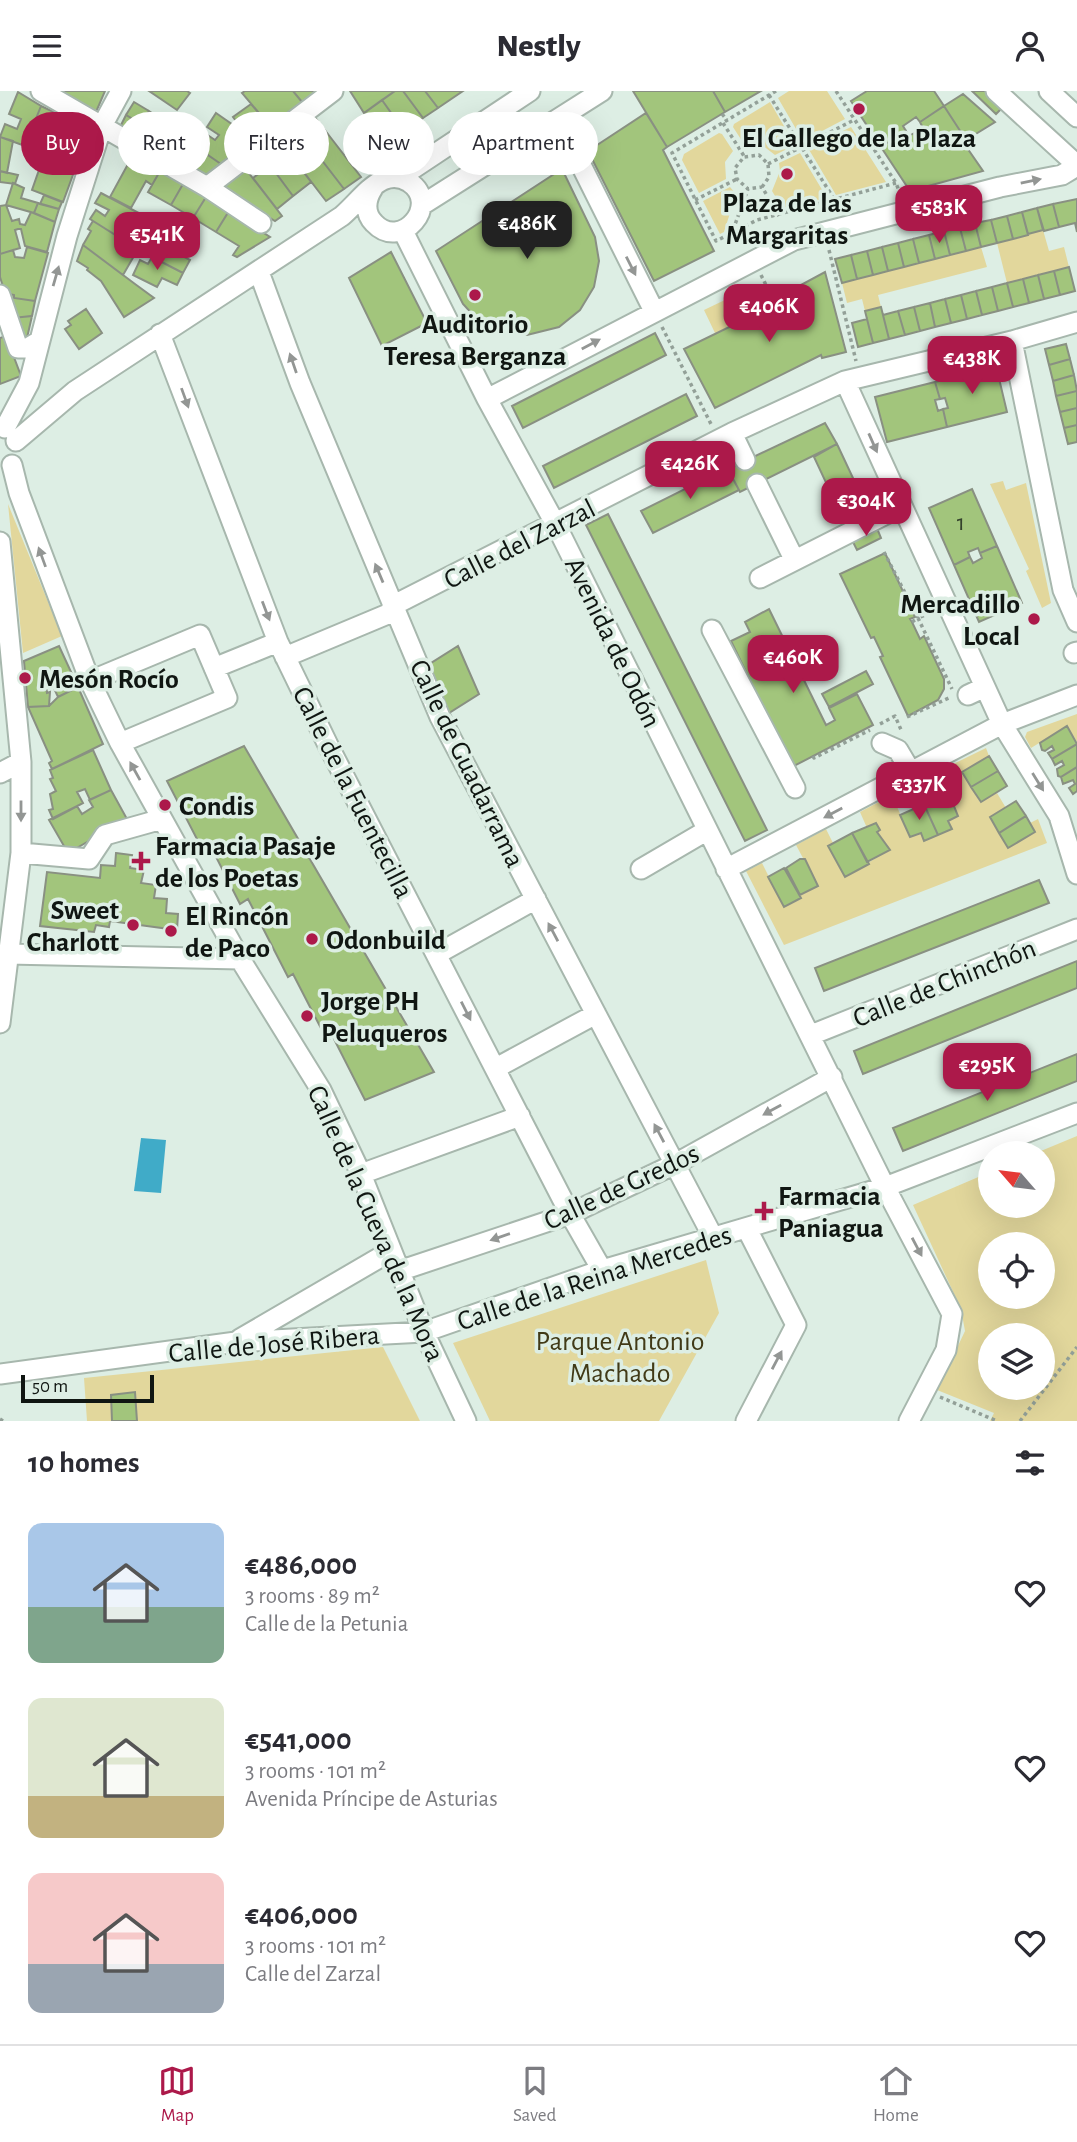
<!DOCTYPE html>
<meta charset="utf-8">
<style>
body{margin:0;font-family:"Alegreya Sans",sans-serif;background:#f7f7f7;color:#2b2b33;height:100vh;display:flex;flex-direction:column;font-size:26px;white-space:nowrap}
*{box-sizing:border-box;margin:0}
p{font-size:23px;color:#7c7c81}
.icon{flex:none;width:38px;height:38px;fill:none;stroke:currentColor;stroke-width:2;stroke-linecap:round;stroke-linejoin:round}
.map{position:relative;height:1330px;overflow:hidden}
.details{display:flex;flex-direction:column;background:#fff;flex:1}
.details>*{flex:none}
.banner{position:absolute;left:21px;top:21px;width:700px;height:63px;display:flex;gap:14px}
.needle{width:46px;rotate:298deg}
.tools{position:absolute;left:978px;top:1050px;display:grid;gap:14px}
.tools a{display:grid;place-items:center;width:77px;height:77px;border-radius:50%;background:#fff;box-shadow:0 7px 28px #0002;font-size:35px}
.scale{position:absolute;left:21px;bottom:18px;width:133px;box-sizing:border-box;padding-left:7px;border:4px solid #101612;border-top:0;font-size:19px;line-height:24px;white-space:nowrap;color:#101612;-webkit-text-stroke:5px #ddeee4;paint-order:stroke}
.price{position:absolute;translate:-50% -60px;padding:0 16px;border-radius:14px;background:#ac194a;color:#fff;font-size:23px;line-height:46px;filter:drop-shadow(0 2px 4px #0008)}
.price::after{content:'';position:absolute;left:50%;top:42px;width:21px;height:16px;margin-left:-10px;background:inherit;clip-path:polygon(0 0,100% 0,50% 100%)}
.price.selected{background:#222;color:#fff}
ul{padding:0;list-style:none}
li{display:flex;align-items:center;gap:21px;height:175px;padding:0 28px}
li span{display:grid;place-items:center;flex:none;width:196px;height:140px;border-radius:14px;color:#555}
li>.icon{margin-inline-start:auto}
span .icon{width:84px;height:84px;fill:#fffc;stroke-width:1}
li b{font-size:30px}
h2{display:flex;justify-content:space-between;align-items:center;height:84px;padding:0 28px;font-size:30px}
.chip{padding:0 24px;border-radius:32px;background:#fff;box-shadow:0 7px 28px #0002;font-size:24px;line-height:63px}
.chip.selected{background:#ac194a;color:#fff}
header{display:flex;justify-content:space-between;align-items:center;height:91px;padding:0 28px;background:#fff;font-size:32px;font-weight:800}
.menu{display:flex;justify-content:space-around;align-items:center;height:98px;border-top:2px solid #e1e1e2;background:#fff;font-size:19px;color:#7c7c81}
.menu a{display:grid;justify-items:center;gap:4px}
.menu .selected{color:#ac194a}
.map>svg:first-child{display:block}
.green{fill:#e2d79c;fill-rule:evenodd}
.water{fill:#40abc8}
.building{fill:#a2c57c;stroke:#899082;stroke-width:2}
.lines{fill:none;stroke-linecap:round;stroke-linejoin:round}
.minor-casing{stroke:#a7b7ad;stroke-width:23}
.path{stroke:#93a098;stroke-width:3.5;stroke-dasharray:3.5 3.5;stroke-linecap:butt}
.minor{stroke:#fff;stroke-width:19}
.oneway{fill:#939694}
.poi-dot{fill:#ac194a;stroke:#ddeee4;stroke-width:2.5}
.labels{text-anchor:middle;stroke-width:7;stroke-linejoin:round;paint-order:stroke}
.number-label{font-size:24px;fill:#34422c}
.poi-label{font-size:28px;font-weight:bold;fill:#101612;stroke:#ddeee4;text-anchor:start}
.street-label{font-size:28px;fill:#101612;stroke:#ddeee4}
.park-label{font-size:28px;fill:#413a17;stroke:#ddeee4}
</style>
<header><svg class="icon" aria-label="menu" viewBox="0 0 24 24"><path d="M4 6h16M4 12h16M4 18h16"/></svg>Nestly<svg class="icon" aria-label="person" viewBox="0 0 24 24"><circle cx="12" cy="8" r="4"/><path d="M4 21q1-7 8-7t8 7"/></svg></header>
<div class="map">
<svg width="1077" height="1330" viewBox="0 0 1077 1330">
<rect width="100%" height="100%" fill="#ddeee4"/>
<!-- green -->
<path class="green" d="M789 0H827L845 28 803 50 778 7Z
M770 11 795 54 775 64 762 54 744 53 733 36 734 33Z
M851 36 886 91 836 104 808 57Z
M719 42 722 43 733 60 725 71 726 88 699 102 682 69 684 63Z
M800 62 827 107 783 118 772 100 780 80 779 72Z
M730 96 736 103 724 141 720 143 703 110Z
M1043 139 1049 160 1064 156 1069 176 1007 192 997 152Z
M981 156 987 176 878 204 881 216 865 220 862 208 847 212 842 192Z
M756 194 767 218 715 242 704 219Z
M1003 390 1006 399 1026 392 1051 512 1042 517 1026 480 1029 478 990 393Z
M8 413 62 545 23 562Z
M1077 623V651L1067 635 1031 657 1025 646 1027 641Z
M986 657 989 665 962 681 980 711 997 702 1006 717 990 727 1008 756 1035 741 1030 732 1038 728 1047 752 784 854 746 780 762 772 784 816 801 808 800 804 818 795 796 754 826 738 833 752 828 755 845 786 889 759 877 741 879 739 876 732 867 737 860 721 892 704 910 746 921 742 925 750 951 738 948 730 958 725 939 680Z
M1077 1045V1330H990L994 1322 937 1299 965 1240 961 1218 913 1114 990 1081V1115H1043V1062H1036ZM990 1153H1043V1206H990ZM990 1244H1043V1297H990Z
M706 1169 719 1222 659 1330H490L453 1252Z
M383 1256 420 1330H87L84 1287Z"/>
<!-- water -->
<path class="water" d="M141 1047 166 1049 161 1102 134 1100Z"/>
<!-- building -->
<path class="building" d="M58 0H105L96 21Z
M149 0H187L190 2 177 19Z
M245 0H293L302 11 270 35 242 2Z
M293 0H315L316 1 302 11Z
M350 0H395L364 22Z
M395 0H403L423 27 404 40 382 9Z
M403 0H425L438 17 423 27Z
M425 0H463L438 17Z
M633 0H713L725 21 667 56Z
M713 0H761L725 21Z
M867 0H934L944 15 920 31 916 26 903 35 906 40 881 56 851 10Z
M972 0H991L1006 13 996 23Z
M18 1 41 15 25 55 0 46 5 33 17 38 21 28 9 23Z
M963 3 995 31 966 49 944 15Z
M382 9 404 40 385 53 364 22Z
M134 11 149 20 141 33 126 24Z
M251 13 270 35 251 50 233 26Z
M41 15 60 24 55 36 48 33 37 56 26 53Z
M944 15 966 49 963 51 983 80 910 100 881 56 906 40 909 45 923 37 920 31Z
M149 20 179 41 176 43 184 48 170 66 120 36 126 24 141 33Z
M216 22 236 36 248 52 221 73 192 53 203 41 215 49 219 44 207 36Z
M646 22 667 56 663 59 714 160 654 190 588 60Z
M60 24 89 38 78 70 54 62 57 53 49 50Z
M314 25 361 86 344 98 297 37Z
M186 32 201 43 192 53 176 43Z
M297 37 344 98 326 110 280 50Z
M0 46 13 50 7 82 0 80Z
M184 48 221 73 204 85 170 66Z
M281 51 311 91 293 105 270 74 279 67 272 58Z
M46 59 78 70 63 111 32 99Z
M133 64 160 80 152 94 146 90 131 117 110 106Z
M270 74 293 105 277 118 253 87Z
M245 77 282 125 275 130 219 96Z
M562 78 595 146 599 170 594 196 580 219 559 236 527 244 499 240 474 225 463 213 436 160Z
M0 80 18 84 15 93 0 91Z
M160 80 183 93 171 114 148 101Z
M13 92 24 97 21 107 38 112 34 122 6 114Z
M183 93 206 106 193 127 171 114Z
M101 102 150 128 136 157 90 128 96 119 105 125 109 119 95 112Z
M44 104 62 111 59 118 40 113Z
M206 106 229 120 216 141 193 127Z
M1077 108V141L1075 132 1059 136 1053 113Z
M38 112 59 118 55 131 34 122Z
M1053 113 1059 136 1044 140 1037 117Z
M6 114 12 130 19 128 20 133 25 134 31 121 55 131 47 161 25 155 21 138H18L15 139 20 157 0 163V115Z
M1037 117 1043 139 1028 143 1022 121Z
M229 120 245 130 270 146 237 166 233 164 239 155 216 141Z
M1022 121 1028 144 1013 148 1007 125Z
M1007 125 1013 148 997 152 991 129Z
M991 129 997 152 981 156 975 132Z
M93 130 138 158 123 184 83 154 91 140 88 138Z
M975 132 981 156 966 160 960 137Z
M960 137 966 160 950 164 944 140Z
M156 139 180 151 175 161 190 169 183 182 152 166 156 157 149 153Z
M944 140 950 164 935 168 929 144Z
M929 144 935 168 919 172 913 148Z
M913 148 919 172 904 176 898 152Z
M898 152 904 176 888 180 882 156Z
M83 154 135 193 154 207 124 226 101 190 87 179 88 177 77 170Z
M27 156 48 162 35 210 14 207V204L5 202 0 186V163L13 159 15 166 24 167Z
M882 156 888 180 873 184 867 160Z
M867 160 873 184 857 188 851 164Z
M391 161 427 232 382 255 349 187Z
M851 164 857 188 842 192 835 168Z
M152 166 183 182 177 194 162 187 157 196 133 184 140 169 148 173Z
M1069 176 1075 200 1060 204 1054 180Z
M1054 180 1060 204 1044 208 1038 184Z
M825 181 846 261 822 267 821 264 715 317 684 258 801 201 799 195Z
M1038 184 1044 208 1029 212 1023 188Z
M1023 188 1029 212 1013 216 1007 192Z
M1007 192 1013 216 998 220 992 196Z
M992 196 998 220 982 224 976 200Z
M976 200 982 224 967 228 961 204Z
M5 202 14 204V207L35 210 32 225 12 227Z
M961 204 967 228 951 232 945 208Z
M945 208 951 232 935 236 930 212Z
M930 212 935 236 920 240 914 216Z
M881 216 889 248 873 252 865 220Z
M914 216 920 240 905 244 898 220Z
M86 218 102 242 79 258 65 238 71 234 68 230Z
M898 220 905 244 889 248 883 224Z
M32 225 27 247 19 246 12 227Z
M867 228 873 252 858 256 852 232Z
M655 242 666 264 523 337 512 315Z
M6 245 21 285 0 293V247Z
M1066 253 1070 268 1049 274 1045 258Z
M1070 268 1074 284 1053 290 1049 274Z
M996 275 1007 321 947 336 943 318 948 317 945 307 940 308 935 291Z
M1074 284 1077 300 1056 305 1053 290Z
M935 291 940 308 935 309 938 320 943 318 947 336 887 351 875 306Z
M1077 300V317L1060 321 1056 305Z
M686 303 697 325 554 397 543 375Z
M1077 317V334L1064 337 1060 321Z
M825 332 837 353 740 401 728 378Z
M1077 334V351L1068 353 1064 337Z
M837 353 868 419 844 430 814 366Z
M727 377 739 399 653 442 641 420Z
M972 398 997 455 980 462 978 457 968 461 970 466 954 474 929 417Z
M608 423 767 739 745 750 586 434Z
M876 435 881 447 857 459 851 447Z
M997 455 1022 512 979 531 954 474 970 466 973 472 982 467 980 462Z
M885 462 915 526 910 528 912 531 920 548 924 545 944 588V598L938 609 908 625 880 566 883 565 874 546 871 547 840 483Z
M769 518 826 634 835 629 829 617 857 603 873 634 792 676 731 550 750 541 745 531Z
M59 555 78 596 58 606 52 593 55 591 52 584 45 587 47 602 50 601 49 615 28 616 24 570Z
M458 555 479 603 449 622 428 574Z
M866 580 873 593 829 616 822 603Z
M78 596 103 653 52 678 49 672 52 670 28 616 49 615 58 606Z
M1067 635 1077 653 1052 668 1048 662 1054 659 1052 655 1045 660 1042 659 1040 652Z
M1077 653V676L1061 686 1058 685 1057 678 1064 674 1062 670 1055 674 1052 668Z
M244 655 434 981 365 1009 333 946 327 949 293 883 288 886 248 808 240 813 208 750 200 754 167 690Z
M93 659 111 699 90 709 85 698 77 701 83 712 53 728 49 719 53 718 50 703 56 700 50 688 53 687 50 679Z
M989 665 998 680 971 696 962 681Z
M1077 676V700L1073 703 1069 697 1075 693 1073 689 1063 693 1061 686Z
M998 680 1007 695 981 711 971 696Z
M111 699 127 728 68 762 49 729 77 715 82 723 93 716 89 709Z
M949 703 958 725 948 730 952 738 938 744 922 709 931 705 933 709Z
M922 709 938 744 924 750 921 742 910 746 900 724 916 717 914 713Z
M1016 710 1026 725 999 742 990 726Z
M1026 725 1035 741 1008 757 999 742Z
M876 732 880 739 877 741 890 759 867 771 852 742Z
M852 742 869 773 845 786 828 755Z
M116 762 132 764 130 777 144 779 141 792 156 794 154 807 167 808 166 822 178 823 177 839 110 830 109 836 96 834 94 841 40 835 47 781 100 787 101 774 115 775Z
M800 768H805L818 795 800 804 786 777Z
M784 777 801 807 784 816 768 786Z
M1039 789 1049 812 824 900 815 877Z
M1077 870V897L863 983 854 960Z
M1077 963V990L903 1060 893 1037Z
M135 1301 137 1330H112L111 1304Z"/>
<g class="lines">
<defs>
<path id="minor" d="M41 0 207 96 261 132
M996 0 1077 74
M1049 0 1077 26
M558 28 654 220
M405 89 408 81 530 0
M207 96 333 0
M422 114 602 0
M403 140 487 308 556 434 885 1096 952 1223 946 1259 909 1330
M259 181 300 292 440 626 713 1146
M0 204 18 257H28L38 251
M160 243 278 551 328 654 570 1123 602 1179
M1012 250 1063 499 1077 531
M845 290 1002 633 1059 725 1077 783
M487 308 794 149 1000 96 1062 84 1077 75
M5 337 29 292 67 145 102 35 121 0
M732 342 745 369
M16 350 75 300 342 125C355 114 368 96 383 89 392 85 401 86 409 91 442 113 401 161 374 132 364 122 366 108 373 97
M12 374 19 402 90 590 120 652 240 868 321 999 361 1083 424 1241 466 1330
M757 393 794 468
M0 451 21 671V762L0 932
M760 487 902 415
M392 515 732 342 845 290 1012 250 1077 231
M712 539 795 697
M1074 562 1077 561
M285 566 395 520
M214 577 278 551
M90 590 200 544 227 607 120 652
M968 604 985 596
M882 652 898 659 911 681
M0 682 21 671
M21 762 89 768 105 744 162 728
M641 778 706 740
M726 778 1002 633 1077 604
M8 863 240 868
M437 863 536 808
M811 944 1077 838
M496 977 596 923
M361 1083 520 1025
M399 1180 570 1123 675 1073 832 986
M240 1248 391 1160
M0 1283 236 1251 424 1241 602 1179 885 1096 1077 1022
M746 1330 796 1234 747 1138"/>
</defs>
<!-- minor casing -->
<use href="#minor" class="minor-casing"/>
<!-- path -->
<path class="path" d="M776 0 672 62 716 150 757 129 896 92
M836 0 896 92 901 105
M769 4 834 108
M722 23 727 29
M723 32 744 65
M768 73 854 29
M762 96 769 86 768 73 759 64 744 66 735 77 737 88 748 98 762 96 779 125
M695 109 737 88
M738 138 746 155
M733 139 748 98
M829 159 856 270
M761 184 776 214
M662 236 712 335
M829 400 828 401 840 427
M884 461 918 527 932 521
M912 531 918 527 952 598
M907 626 951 606
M880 633 895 625 902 641
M813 665 814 667 870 639
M940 1306 997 1330
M0 1328 3 1330
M1020 1330 1077 1256"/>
<!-- minor -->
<use href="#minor" class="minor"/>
</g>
<!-- one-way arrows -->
<defs><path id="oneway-solid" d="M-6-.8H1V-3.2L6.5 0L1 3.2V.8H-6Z" transform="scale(1.75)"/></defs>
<g class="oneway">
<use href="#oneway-solid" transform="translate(1031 90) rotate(-12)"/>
<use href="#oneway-solid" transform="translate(631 175) rotate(63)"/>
<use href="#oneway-solid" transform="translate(56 185) rotate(-74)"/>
<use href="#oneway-solid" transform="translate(591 253) rotate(-28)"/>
<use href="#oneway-solid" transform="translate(293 272) rotate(-109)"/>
<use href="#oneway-solid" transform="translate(185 307) rotate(70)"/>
<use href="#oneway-solid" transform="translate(873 352) rotate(66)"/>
<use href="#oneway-solid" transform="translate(42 466) rotate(-110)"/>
<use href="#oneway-solid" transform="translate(379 482) rotate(-113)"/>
<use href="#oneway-solid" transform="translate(266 520) rotate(69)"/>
<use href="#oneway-solid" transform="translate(135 680) rotate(-119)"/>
<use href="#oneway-solid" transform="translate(1038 691) rotate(58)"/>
<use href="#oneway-solid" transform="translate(21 720) rotate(90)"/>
<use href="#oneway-solid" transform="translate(833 722) rotate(152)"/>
<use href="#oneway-solid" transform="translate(553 841) rotate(-118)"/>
<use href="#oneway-solid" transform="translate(466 920) rotate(63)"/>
<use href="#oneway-solid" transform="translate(772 1019) rotate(151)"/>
<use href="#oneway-solid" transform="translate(659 1042) rotate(-118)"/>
<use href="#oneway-solid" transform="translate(500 1146) rotate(161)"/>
<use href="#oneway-solid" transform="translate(917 1156) rotate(62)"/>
<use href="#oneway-solid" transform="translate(777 1269) rotate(-62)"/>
</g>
<!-- markers -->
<g class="poi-dot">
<circle cx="859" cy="18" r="7"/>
<circle cx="787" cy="83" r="7"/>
<circle cx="475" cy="204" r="7"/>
<circle cx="1034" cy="528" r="7"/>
<circle cx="25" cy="587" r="7"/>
<circle cx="165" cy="714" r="7"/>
<path d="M137.5 759.5h7v7h7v7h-7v7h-7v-7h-7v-7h7z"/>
<circle cx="133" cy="834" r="7"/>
<circle cx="171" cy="840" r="7"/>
<circle cx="312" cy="848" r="7"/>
<circle cx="307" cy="925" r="7"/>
<path d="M760.5 1109.5h7v7h7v7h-7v7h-7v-7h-7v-7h7z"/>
</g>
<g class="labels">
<!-- number labels -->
<g class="number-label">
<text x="961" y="439">1</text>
</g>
<!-- poi labels -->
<g class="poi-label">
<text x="859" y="56" text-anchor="middle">El Gallego de la Plaza</text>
<text x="787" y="121" text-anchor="middle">Plaza de las<tspan x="787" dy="32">Margaritas</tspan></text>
<text x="475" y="242" text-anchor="middle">Auditorio<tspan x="475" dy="32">Teresa Berganza</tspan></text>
<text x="1020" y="522" text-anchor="end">Mercadillo<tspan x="1020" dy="32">Local</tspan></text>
<text x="39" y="597">Mesón Rocío</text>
<text x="179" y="724">Condis</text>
<text x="155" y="764">Farmacia Pasaje<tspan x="155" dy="32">de los Poetas</tspan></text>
<text x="119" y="828" text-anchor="end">Sweet<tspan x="119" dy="32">Charlott</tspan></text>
<text x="185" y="834">El Rincón<tspan x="185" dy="32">de Paco</tspan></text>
<text x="326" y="858">Odonbuild</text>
<text x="321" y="919">Jorge PH<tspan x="321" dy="32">Peluqueros</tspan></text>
<text x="778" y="1114">Farmacia<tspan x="778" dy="32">Paniagua</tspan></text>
</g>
<!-- street labels -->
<g class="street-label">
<text transform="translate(519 452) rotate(-27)" y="10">Calle del Zarzal</text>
<text transform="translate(614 551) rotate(64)" y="10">Avenida de Odón</text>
<text transform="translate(468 672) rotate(64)" y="10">Calle de Guadarrama</text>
<text transform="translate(354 701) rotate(63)" y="10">Calle de la Fuentecilla</text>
<text transform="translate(944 891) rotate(-22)" y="10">Calle de Chinchón</text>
<text transform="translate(621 1095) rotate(-25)" y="10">Calle de Gredos</text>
<text transform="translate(377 1132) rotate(66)" y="10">Calle de la Cueva de la Mora</text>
<text transform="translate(594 1186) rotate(-18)" y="10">Calle de la Reina Mercedes</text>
<text transform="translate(274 1252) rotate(-5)" y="10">Calle de José Ribera</text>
</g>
<!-- park labels -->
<g class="park-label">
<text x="620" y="1259">Parque Antonio<tspan x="620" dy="32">Machado</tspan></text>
</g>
</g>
</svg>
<div class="tools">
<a><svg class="needle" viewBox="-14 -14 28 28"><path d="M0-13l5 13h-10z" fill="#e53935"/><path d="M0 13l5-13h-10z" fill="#7c7c81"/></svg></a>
<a><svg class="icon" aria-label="locate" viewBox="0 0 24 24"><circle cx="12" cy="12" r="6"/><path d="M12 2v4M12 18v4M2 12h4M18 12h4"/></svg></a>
<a><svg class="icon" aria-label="layers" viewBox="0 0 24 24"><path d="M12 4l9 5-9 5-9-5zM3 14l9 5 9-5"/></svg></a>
</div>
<div class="scale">50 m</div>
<b class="price" style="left:939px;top:154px">€583K</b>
<b class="price selected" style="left:527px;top:170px">€486K</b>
<b class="price" style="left:157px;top:181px">€541K</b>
<b class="price" style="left:769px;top:253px">€406K</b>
<b class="price" style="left:972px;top:305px">€438K</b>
<b class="price" style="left:690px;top:410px">€426K</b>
<b class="price" style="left:866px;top:447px">€304K</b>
<b class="price" style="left:793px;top:604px">€460K</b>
<b class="price" style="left:919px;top:731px">€337K</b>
<b class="price" style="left:987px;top:1012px">€295K</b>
<div class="banner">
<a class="chip selected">Buy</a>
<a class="chip">Rent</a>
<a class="chip">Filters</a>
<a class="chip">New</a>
<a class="chip">Apartment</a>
</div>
</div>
<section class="details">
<h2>10 homes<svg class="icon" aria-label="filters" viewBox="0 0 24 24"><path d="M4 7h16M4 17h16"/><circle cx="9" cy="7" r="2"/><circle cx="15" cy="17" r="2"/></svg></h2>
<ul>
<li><span style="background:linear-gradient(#a9c7e8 60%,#7fa58c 0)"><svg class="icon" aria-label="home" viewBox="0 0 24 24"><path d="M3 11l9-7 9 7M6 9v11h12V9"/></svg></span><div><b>€486,000</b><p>3 rooms · 89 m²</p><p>Calle de la Petunia</p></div><svg class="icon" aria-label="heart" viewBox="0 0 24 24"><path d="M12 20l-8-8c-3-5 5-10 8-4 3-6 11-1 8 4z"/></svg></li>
<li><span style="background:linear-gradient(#dfe7d0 70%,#c2b280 0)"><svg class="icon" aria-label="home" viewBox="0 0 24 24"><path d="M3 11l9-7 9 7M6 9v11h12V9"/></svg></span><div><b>€541,000</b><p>3 rooms · 101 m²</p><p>Avenida Príncipe de Asturias</p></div><svg class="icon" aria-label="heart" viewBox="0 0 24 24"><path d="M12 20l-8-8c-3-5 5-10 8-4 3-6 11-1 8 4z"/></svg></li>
<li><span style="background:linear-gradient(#f6c9c9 65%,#9aa5b1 0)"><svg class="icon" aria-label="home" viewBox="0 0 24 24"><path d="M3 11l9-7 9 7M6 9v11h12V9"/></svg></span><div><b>€406,000</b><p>3 rooms · 101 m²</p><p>Calle del Zarzal</p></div><svg class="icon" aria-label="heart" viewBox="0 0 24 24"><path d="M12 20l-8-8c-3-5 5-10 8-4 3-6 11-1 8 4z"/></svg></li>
</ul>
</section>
<nav class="menu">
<a class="selected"><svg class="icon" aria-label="map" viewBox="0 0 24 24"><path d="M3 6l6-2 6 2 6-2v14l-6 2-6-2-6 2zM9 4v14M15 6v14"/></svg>Map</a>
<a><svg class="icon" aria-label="saved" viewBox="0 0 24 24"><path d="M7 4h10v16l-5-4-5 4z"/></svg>Saved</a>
<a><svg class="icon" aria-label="home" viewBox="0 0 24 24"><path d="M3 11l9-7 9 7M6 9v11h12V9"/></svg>Home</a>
</nav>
